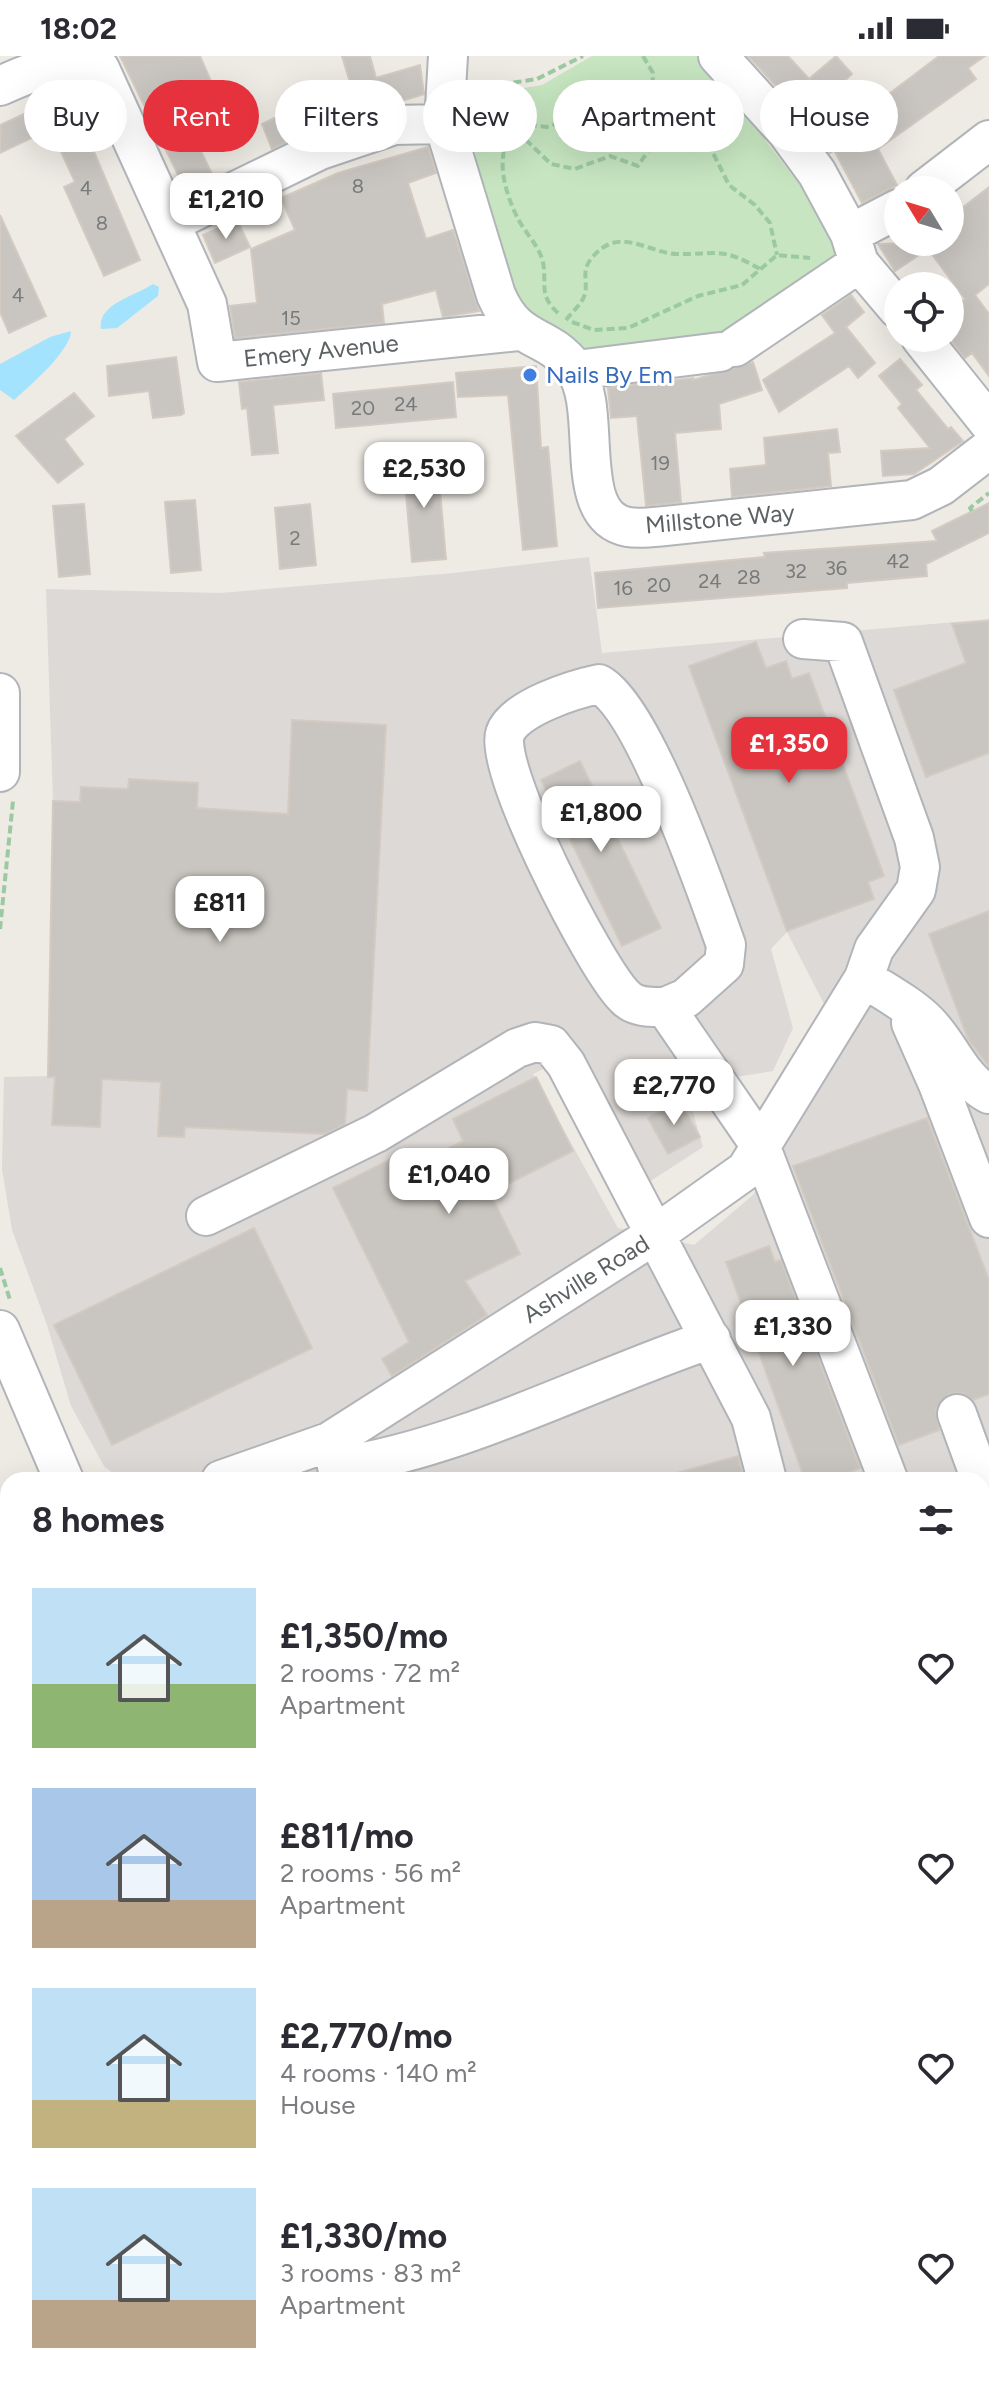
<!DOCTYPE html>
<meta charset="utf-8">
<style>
body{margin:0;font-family:Figtree,sans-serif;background:#f7f7f7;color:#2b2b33;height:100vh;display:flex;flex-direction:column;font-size:30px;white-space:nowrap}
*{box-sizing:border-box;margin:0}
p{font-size:26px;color:#7c7c81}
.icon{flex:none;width:44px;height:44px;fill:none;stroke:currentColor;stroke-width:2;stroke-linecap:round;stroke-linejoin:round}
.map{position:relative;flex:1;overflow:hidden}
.drawer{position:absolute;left:0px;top:1416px;width:990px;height:912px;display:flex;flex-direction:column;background:#fff;border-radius:24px 24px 0 0;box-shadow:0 8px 32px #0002}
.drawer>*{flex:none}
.guide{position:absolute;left:24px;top:24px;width:942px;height:72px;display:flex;gap:16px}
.needle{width:52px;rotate:308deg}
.tools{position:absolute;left:884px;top:120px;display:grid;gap:16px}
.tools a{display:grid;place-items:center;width:80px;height:80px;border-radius:50%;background:#fff;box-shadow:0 8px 32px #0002;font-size:40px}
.price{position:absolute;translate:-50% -68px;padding:0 18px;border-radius:16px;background:#fff;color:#222;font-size:26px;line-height:52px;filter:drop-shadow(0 2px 4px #0008)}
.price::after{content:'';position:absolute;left:50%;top:48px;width:24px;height:18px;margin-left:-12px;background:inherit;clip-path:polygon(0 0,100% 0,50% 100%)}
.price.selected{background:#e6323d;color:#fff}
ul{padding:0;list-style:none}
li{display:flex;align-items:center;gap:24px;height:200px;padding:0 32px}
li span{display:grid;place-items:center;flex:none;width:224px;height:160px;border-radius:0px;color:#555}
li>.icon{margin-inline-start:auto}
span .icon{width:96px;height:96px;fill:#fffc;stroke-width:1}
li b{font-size:34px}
h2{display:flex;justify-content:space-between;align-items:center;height:96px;padding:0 32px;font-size:34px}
.pill{padding:0 28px;border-radius:36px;background:#fff;box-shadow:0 8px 32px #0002;font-size:28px;line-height:72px}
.pill.selected{background:#e6323d;color:#fff}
.status{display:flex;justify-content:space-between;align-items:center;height:56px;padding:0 40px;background:#fff;direction:ltr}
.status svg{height:22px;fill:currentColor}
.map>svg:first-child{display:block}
.commercial{fill:#fdf0da}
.industrial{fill:#ddd9d6;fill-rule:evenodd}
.green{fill:#c6e5c0}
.water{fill:#a4e3fd}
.building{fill:#c9c5c0;stroke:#d3cbc2;stroke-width:2}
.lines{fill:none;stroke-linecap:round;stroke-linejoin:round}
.minor-casing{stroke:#b1b5b9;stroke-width:42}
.path{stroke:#9bc9a2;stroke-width:4;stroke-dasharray:8 4;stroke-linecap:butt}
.minor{stroke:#fff;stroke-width:38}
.shop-dot{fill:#3f7fe0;stroke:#fff;stroke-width:3}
.labels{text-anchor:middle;stroke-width:6;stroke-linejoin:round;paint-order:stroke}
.number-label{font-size:20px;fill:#777a7b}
.street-label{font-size:24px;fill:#5c6164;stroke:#fff}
.shop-label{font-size:24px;fill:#366cbe;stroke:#fff;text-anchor:start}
</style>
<div class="status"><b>18:02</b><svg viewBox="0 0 49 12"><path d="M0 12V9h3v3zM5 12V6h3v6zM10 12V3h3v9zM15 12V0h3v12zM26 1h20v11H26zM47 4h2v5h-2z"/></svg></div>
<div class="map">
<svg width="989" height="2328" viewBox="0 0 989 2328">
<rect width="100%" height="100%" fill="#eeeae4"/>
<!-- commercial -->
<path class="commercial" d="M310 2320H444L448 2328H314Z"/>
<!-- industrial -->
<path class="industrial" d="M589 501 602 597 989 563V2328H515L511 2320H982V1424H121L104 1410 71 1350 47 1269 12 1174 2 1113 4 1021 48 1020 53 745 46 533 220 537 454 517ZM787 876 840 979 753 1139 694 1189 618 1172 533 1018 576 996 649 1126 703 1091 689 1043 736 1021 773 1015 793 972 771 893Z
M0 1952 8 1974V2320H137L140 2328H0Z"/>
<!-- green -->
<path class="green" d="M592 0H701L712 13 710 22 756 73 764 70 769 76 765 84 806 137 813 135 812 146 832 185H841V212L735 282 591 303 534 262 520 247 507 205 500 204 497 197 503 191 484 128 476 126 474 119 479 113 469 71 461 69 460 59 467 58V46L471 41 542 29Z
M55 31 70 34 99 51 80 60 69 37 35 52 29 38Z"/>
<!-- water -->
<path class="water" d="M153 228 159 231 158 240 117 272 101 273C97 248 135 240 153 228Z
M71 275C71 294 30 330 14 344L0 334V308L50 281Z
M0 1562 8 1584V1832L0 1810Z
M170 2320H310L314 2328H173Z"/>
<!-- building -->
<path class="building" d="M120 0H200L229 67 195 83 212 118 184 131Z
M342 0H370L376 22 420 9 424 38 313 73 272 93 262 68 308 46 352 33Z
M748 0H788L809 23 836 0 852 18 839 30 861 59 939 0H985L968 12 976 23 878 93 897 129 862 147 834 94 830 97 790 45Z
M69 37 140 204 104 220 64 131 75 126 52 76 46 75 0 97V69Z
M428 91 436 117 408 127 426 183 453 174 479 255 443 261 436 234 382 248 384 267 235 282 230 250 257 247 251 193 295 174 281 142 338 117Z
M989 131V228L975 239 989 258V320L972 297 965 302 950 283V255L965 243 928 193 895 215 878 188 950 186V142L953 140 962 152Z
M0 159 46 260 9 277 0 256Z
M237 164 250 191 215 207 203 179Z
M851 239 864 256 846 271 875 307 858 322 849 310 779 356 763 324 835 277 822 259Z
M176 301 184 357 181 359 153 362 149 335 109 340 107 310Z
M900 303 922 329 916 334 948 373 951 371 963 385 914 418 883 420 881 395 930 392 898 352 902 348 879 320Z
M753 306 762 334 719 348 721 373 675 377 681 446 646 450 637 360 611 362 608 332 693 322V324Z
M536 310 541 392 548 391 557 490 523 494 508 339 458 341 456 317Z
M321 317 324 344 273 349 278 397 252 399 247 352 242 353 239 326Z
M453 326 456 361 336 372 333 338Z
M74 337 94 360 64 383 83 408 58 427 16 380Z
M837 373 840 396 828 397 831 430 732 441 730 413 766 409 764 382Z
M437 401 446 503 412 506 403 404Z
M195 444 201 514 171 517 165 446Z
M989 447V477L926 508 927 520 847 527V532L598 552 595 517 765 501 764 497 937 485 932 475Z
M84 448 90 518 59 521 53 450Z
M310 448 316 509 280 513 275 452Z
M989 565V697L926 721 894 634 966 607 952 568Z
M756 586 766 612 786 605 792 623 809 617 884 820 868 826 874 843 787 875 689 610Z
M292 664 386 669 367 1035 347 1033 345 1068 325 1078 185 1071 184 1081 158 1080 161 1026 102 1023 100 1071 52 1069 55 1021H48L53 745 80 746 81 731 128 733 129 723 198 727 197 752 288 758Z
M580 705 661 872 622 890 541 724Z
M989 855V1011L968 983 929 878Z
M536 1021 573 1095 490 1137 520 1198 465 1225 487 1259 392 1320 382 1303 409 1286 333 1132 393 1102 400 1116 463 1085 453 1063Z
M679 1044 700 1081 668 1098 648 1062Z
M927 1062 989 1224V1338L973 1344 962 1337 949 1338 936 1353 939 1374 899 1389 793 1110Z
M254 1172 312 1292 112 1389 54 1269Z
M769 1190 775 1206 781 1204 860 1412 850 1416 853 1424H805L726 1206Z
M738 1400 744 1424H674L673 1418Z"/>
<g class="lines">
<defs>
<path id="minor" d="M448 0 444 68 496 239C518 290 546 275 574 312 605 353 569 460 628 471 639 473 654 471 665 470L912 444 941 430 989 393
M718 0 787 76 817 117 850 178 859 207 898 253
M0 30C33 15 67 0 100 13L207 248 217 306 518 275
M924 134 989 84
M172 166 320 94 394 69 444 68
M850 178 898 153
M921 282 989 367
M735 291 859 207
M576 314 720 296
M0 637V716
M864 922C885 936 910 949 927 966 951 990 960 1023 989 1038
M665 951 686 942 724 908 726 889C707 836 644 653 599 628 575 633 513 652 505 678 493 712 595 912 625 941 635 952 651 951 665 951L760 1089 888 1423
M912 955 911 967 938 1028 989 1162
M206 1160 376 1077 517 992 535 986 551 989 566 1008 751 1362 767 1424
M0 1274 64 1424
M957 1358 981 1424
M337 1411C466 1391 587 1325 711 1283
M221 1424 329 1386 656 1178 746 1114 864 922 874 893 916 834 920 811 914 782 843 586 803 583
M0 1572 8 1569
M982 1626 989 1624
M982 1882 988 1890
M0 2052 8 2073
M0 2294 8 2292
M480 2320 483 2328
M549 2320 554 2328
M805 2328 814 2325 815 2328"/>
</defs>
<!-- minor casing -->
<use href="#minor" class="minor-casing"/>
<!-- path -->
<path class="path" d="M643 0 653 17 652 41
M478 32 537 23 583 0
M476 52 488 66 525 83 551 108 575 113 610 100 638 110 658 80 682 56
M558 257C535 236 550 224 541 200 536 187 525 176 518 163 503 133 491 89 522 68L547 71 636 41H652L697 65 729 129 755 149 770 167 777 199
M566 264C572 256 582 248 585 238 588 225 581 215 591 203 618 168 647 197 677 198 718 199 720 190 760 213
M572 266 594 274 628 272 698 240 742 229 777 199 810 202
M972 455 970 452 989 437
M0 873 13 745
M0 1212 10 1244
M0 1892 8 1913
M154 2320 157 2328"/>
<!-- minor -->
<use href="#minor" class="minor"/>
</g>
<!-- markers -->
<circle class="shop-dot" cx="530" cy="319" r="8"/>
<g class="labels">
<!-- number labels -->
<g class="number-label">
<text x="358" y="137">8</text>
<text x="86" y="139">4</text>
<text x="102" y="174">8</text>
<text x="18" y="246">4</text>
<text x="291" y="269">15</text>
<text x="406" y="355">24</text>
<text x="363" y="359">20</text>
<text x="660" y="414">19</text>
<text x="295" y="489">2</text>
<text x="898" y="512">42</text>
<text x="836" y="519">36</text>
<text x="796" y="522">32</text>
<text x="749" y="528">28</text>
<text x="710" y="532">24</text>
<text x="659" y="536">20</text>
<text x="623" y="539">16</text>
</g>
<!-- street labels -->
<g class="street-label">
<text transform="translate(321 295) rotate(-6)" y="8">Emery Avenue</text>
<text transform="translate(720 463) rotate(-5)" y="8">Millstone Way</text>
<text transform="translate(586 1223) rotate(-32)" y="8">Ashville Road</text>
</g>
<!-- shop labels -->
<g class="shop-label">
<text x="546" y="327">Nails By Em</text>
</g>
</g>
</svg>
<div class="tools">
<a><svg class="needle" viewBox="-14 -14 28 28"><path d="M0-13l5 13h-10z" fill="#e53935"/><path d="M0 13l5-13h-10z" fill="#7c7c81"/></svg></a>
<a><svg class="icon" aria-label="locate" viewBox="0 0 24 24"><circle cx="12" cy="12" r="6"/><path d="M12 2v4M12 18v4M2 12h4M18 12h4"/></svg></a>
</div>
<b class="price" style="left:226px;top:185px">£1,210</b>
<b class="price" style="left:424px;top:454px">£2,530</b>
<b class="price selected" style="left:789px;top:729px">£1,350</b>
<b class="price" style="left:601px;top:798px">£1,800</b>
<b class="price" style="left:220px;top:888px">£811</b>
<b class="price" style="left:674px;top:1071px">£2,770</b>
<b class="price" style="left:449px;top:1160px">£1,040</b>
<b class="price" style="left:793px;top:1312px">£1,330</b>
<div class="guide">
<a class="pill">Buy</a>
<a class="pill selected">Rent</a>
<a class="pill">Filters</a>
<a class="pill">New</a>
<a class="pill">Apartment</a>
<a class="pill">House</a>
</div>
<section class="drawer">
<h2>8 homes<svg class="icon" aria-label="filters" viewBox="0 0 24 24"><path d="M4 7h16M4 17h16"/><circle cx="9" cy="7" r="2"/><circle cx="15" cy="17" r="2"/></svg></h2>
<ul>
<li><span style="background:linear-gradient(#bfe0f5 60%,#8fb573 0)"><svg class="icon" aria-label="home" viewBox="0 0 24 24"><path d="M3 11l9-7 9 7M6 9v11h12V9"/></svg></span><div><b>£1,350/mo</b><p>2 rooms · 72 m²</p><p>Apartment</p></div><svg class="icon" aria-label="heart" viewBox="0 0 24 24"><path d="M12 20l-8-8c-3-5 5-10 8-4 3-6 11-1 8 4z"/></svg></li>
<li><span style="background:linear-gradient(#a9c7e8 70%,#b9a48a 0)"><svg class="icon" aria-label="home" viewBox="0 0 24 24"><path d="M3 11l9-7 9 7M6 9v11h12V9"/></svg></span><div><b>£811/mo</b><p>2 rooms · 56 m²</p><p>Apartment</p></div><svg class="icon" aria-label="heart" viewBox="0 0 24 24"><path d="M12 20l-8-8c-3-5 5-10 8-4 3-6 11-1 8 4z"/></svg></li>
<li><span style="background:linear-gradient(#bfe0f5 70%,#c2b280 0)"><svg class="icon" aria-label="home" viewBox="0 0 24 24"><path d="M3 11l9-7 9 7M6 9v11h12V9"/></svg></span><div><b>£2,770/mo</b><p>4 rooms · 140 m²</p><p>House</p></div><svg class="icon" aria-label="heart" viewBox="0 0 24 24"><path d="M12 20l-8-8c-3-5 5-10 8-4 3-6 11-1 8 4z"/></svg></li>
<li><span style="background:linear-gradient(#bfe0f5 70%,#b9a48a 0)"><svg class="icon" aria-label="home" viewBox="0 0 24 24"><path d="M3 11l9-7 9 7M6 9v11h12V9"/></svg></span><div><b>£1,330/mo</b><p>3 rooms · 83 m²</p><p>Apartment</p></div><svg class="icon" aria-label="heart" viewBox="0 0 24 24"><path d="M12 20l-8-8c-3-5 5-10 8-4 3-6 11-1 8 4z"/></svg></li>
</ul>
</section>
</div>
